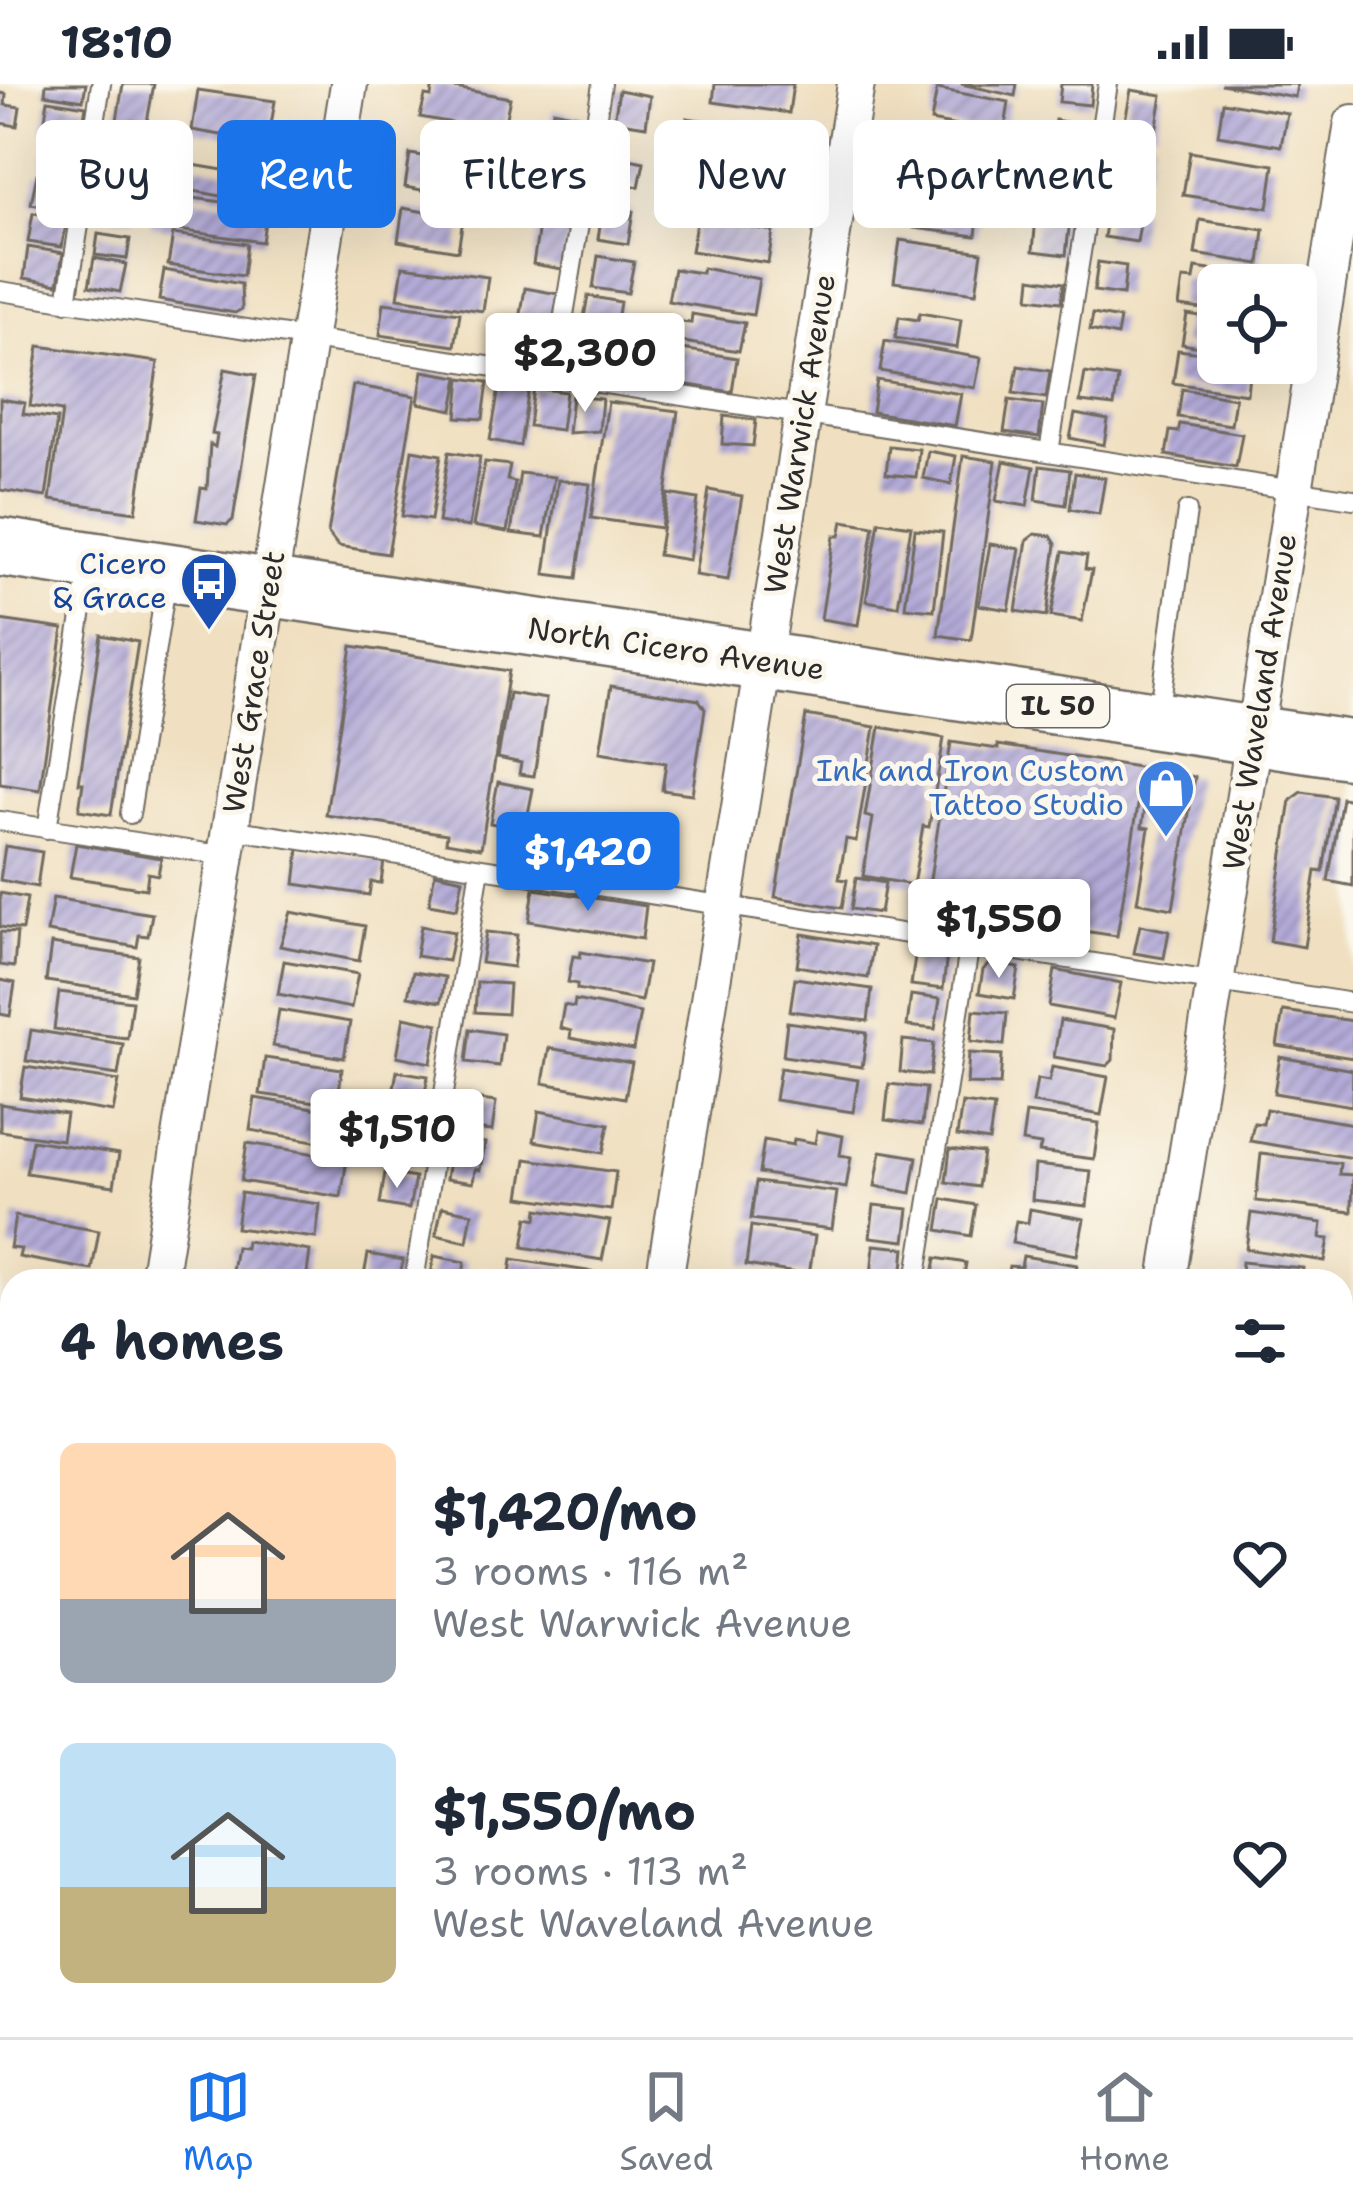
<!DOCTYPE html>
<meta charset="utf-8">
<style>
body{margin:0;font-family:"Shantell Sans",sans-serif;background:#f2f2f3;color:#1f2937;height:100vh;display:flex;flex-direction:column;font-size:45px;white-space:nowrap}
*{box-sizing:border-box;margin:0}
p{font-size:39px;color:#747a83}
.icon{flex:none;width:66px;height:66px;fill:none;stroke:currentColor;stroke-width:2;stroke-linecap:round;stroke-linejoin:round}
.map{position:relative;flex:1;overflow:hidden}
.sheet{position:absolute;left:0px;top:1185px;width:1353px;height:768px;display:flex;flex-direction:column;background:#fff;border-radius:36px 36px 0 0;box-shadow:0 12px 48px #0002}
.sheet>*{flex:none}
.hud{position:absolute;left:36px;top:36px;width:1281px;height:108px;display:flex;gap:24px}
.fabs{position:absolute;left:1197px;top:180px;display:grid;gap:24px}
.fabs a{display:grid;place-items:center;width:120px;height:120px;border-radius:18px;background:#fff;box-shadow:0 12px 48px #0002;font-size:60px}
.price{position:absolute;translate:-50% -102px;padding:0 27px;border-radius:12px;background:#fff;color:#222;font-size:39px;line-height:78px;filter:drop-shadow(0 3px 6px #0008)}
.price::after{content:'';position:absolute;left:50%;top:72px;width:36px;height:27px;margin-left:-18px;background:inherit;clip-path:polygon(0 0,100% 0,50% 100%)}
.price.current{background:#1a73e8;color:#fff}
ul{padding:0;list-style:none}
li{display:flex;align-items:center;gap:36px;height:300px;padding:0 60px}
li span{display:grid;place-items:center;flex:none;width:336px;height:240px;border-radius:18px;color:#555}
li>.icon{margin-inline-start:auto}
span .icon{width:144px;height:144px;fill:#fffc;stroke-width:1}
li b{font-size:51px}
h2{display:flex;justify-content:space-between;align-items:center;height:144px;padding:0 60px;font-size:51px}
.tag{padding:0 42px;border-radius:18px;background:#fff;box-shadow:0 12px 48px #0002;font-size:42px;line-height:108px}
.tag.current{background:#1a73e8;color:#fff}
.status{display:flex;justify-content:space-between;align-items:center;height:84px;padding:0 60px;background:#fff;direction:ltr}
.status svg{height:33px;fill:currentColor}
.tabs{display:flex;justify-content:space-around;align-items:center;height:168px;border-top:3px solid #e0e1e3;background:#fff;font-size:33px;color:#747a83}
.tabs a{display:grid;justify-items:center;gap:6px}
.tabs .current{color:#1a73e8}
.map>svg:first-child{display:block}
.building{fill:url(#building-hatch)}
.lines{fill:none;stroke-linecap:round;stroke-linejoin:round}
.lane-casing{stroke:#706a60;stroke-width:22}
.street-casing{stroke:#706a60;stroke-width:40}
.primary-casing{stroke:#706a60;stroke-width:62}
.lane{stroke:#fff;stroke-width:18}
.street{stroke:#fff;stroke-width:36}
.primary{stroke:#fff;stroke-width:57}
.labels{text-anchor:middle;stroke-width:10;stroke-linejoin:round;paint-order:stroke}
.shield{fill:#fbf7ec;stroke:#696865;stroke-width:3}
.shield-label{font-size:27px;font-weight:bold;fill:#2b2b2b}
.street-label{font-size:30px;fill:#2b2b2b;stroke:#fbf7ec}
.transit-label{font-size:30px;fill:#164399;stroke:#fbf7ec;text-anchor:end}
.shop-label{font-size:30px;fill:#366cbe;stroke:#fbf7ec;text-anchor:end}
</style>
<div class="status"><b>18:10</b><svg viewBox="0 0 49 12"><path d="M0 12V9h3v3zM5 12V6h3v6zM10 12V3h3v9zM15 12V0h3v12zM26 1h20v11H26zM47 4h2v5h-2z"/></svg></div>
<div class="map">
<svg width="1353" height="1953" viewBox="0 0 1353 1953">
<defs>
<pattern id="building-hatch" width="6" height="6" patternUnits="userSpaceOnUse" patternTransform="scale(3)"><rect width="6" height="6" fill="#b3aad8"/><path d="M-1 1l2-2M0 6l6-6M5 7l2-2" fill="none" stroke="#928baf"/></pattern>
</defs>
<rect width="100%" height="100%" fill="#fbf7ec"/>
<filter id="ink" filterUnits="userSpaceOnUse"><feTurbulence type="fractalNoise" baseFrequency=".00833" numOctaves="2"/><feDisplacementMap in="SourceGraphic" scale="24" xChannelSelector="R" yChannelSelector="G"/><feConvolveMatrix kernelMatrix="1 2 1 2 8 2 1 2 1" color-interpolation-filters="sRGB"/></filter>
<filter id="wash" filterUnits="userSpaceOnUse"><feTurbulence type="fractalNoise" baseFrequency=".004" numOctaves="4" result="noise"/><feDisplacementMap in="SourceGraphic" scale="48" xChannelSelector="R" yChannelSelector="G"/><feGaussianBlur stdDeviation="2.7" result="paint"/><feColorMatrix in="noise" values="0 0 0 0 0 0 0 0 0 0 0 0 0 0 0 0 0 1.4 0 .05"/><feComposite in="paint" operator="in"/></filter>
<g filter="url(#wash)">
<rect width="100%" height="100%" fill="#f0e0c1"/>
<g id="blocks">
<!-- building -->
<path class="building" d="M46 0H86L83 16 45 10Z
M123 0H154L147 38 117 36Z
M433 0 510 14 503 48 420 33 425 12 431 13Z
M715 0H793L789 29 713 18Z
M961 0H1017L1015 12Z
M1061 0H1092L1090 21 1059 18Z
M1221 0H1297L1295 13Z
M937 5 1009 18 1004 51 931 37Z
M198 6 275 17 268 59 192 46Z
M619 6 650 12 646 42 614 37Z
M1131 6 1162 11 1156 47 1124 42Z
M0 9 6 10 5 21 20 23 17 42 0 39Z
M48 16 86 22 81 53 43 47Z
M1223 18 1287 29 1281 62 1218 51Z
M553 26 586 33 580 62 547 55Z
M687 34 732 41 738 38 773 47 766 80 683 68Z
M1055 36 1090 43 1084 74 1049 67Z
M114 43 143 47 138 78 108 73Z
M1118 49 1154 55 1147 88 1112 81Z
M47 55 76 60 72 88 43 84Z
M926 65 1017 80 1010 119 913 103 917 80 923 81Z
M1190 68 1274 81 1268 124 1183 111Z
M410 70 466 79 465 88 470 89 466 114 405 103Z
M610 71 644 78 639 103 605 96Z
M697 78 775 91 770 123 683 109 686 86 696 88Z
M193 81 270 94 265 120 188 106Z
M37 90 73 96 67 126 31 120Z
M1044 92 1078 97 1075 129 1040 125Z
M538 95 576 102 571 131 533 124Z
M104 103 138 107 134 134 101 131Z
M156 109 267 124 262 158 151 142Z
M918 116 972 123 971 131H978L976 152 914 144Z
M603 122 633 127 628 160 598 155Z
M1109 122 1142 128 1137 158 1104 153Z
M403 124 463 135 458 167 398 157Z
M33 129 67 134 62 163 28 158Z
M1036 133 1070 136 1066 171 1033 167Z
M697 134 773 147 768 179 691 167Z
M1200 136 1264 146 1260 180 1195 170Z
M539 142 569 147 562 185 533 180Z
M98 150 130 155 127 175 95 171Z
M173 150 247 160 243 192 168 181Z
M900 156 982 168 976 209 894 198Z
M28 163 63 169 58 200 24 194Z
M598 172 634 178 628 209 593 204Z
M94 174 126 180 120 208 89 202Z
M1098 178 1126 182 1123 211 1094 207Z
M403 182 488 193 483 227 398 214Z
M703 184 759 195 753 231 668 217 674 185 702 189Z
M1196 184 1266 194 1265 201H1218V227L1179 222 1183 195 1194 196Z
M164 186 241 200 242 225 235 229 159 216Z
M1031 194 1064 199 1061 218 1029 214Z
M525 204 558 210 553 241 520 236Z
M588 212 620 218 615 250 582 244Z
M384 219 460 229 455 262 380 251Z
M920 229 961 236 957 264 895 254 899 233 918 236Z
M692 230 745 239 739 267 677 257 681 238 691 239Z
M1093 230 1120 235 1117 252 1090 246Z
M1187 230 1218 235V266L1182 260Z
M514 242 547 246 543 274 510 269Z
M583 249 615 254 610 284 577 279Z
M885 257 981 274 975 304 880 287Z
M39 262 158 278 136 428 50 416 62 327 30 322Z
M676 264 737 274 732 308 670 298 672 290 662 288 665 269 675 271Z
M1178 266 1218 271V279H1245L1244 288 1249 289 1247 310 1173 299Z
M1018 282 1050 287 1046 314 1013 309Z
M225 285 256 291 233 436 227 441 196 436 201 404 207 405 210 360 215 363 217 351 212 350Z
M423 287 459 293 453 326 418 319Z
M1085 289 1118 294 1114 322 1080 318Z
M461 294 488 298 483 335 457 333Z
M877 296 961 310 955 342 872 328Z
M500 299 529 304 520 362 490 356Z
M353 301 415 312 388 470 338 462 328 449Z
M534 304 566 308 561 346 529 342Z
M1182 305 1235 314 1231 341 1178 333Z
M572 312 602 315 599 347 568 349Z
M0 315 25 319 23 330 57 335 46 413 0 406Z
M1009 316 1043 321 1039 353 1004 348Z
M608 318 678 327 661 444 591 434Z
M1075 330 1108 336 1104 361 1070 354Z
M724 332 756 336 753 362 722 360Z
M1180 340 1242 350 1236 383 1166 371 1170 347 1178 348Z
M889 362 919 365 916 393 886 390Z
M412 366 441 371 431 436 402 432Z
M928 367 956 372 951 400 923 394Z
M449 368 480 373 469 443 438 438Z
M963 372 996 377 971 556 938 551Z
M1004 377 1034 383 1027 422 996 417Z
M485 378 510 381 507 396 515 398 507 448 473 442Z
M1040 382 1070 386 1066 421 1036 416Z
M520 389 554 393 544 453 511 449Z
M1075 389 1105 394 1099 430 1070 425Z
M558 396 590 400 577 494 545 490Z
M709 406 742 412 728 496 695 491Z
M668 410 698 415 689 476 658 471Z
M843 437 874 442 858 541 821 535 834 452H840Z
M879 437 911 442 898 522 866 517Z
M915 445 943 448 934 526 905 523Z
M1035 450 1051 452 1056 460 1047 532 1016 527 1027 456Z
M990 460 1020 465 1009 526 979 521Z
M1063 468 1087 472 1085 485 1092 486 1082 537 1051 532Z
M0 536 63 545 40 706 0 700Z
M101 551 138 558 111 731 79 726 83 699H79Z
M352 562 509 587 481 764 446 758 447 750 326 731Z
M611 602 699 616 705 625 692 710 662 706 666 679 600 668Z
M509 609 546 615 534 692 519 690 521 679 498 674Z
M806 631 875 643 856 757 846 755 839 795 847 796 842 824 775 813Z
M880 643 944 654 929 743 923 742 913 801 863 792 873 734 865 732Z
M951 658 998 665V661L1144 684 1117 852 972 830 971 835 925 828Z
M1151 685 1195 693 1173 825 1137 818 1149 744 1142 743Z
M498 698 533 705 525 745 490 739Z
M1302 708 1335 713 1323 788 1316 787 1304 863 1270 857 1291 716Z
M1342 714 1353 716V802L1328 797Z
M76 760 161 774 158 791 148 789 146 805 70 793Z
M5 762 42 768 37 803 0 796Z
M299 765 384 777 381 799 371 798 369 811 295 800Z
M435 789 463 795 457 825 429 820Z
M856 794 885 799 880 829 851 825Z
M534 805 646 822 642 855 529 837Z
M0 809 27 814 22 846 0 843Z
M53 814 152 830 148 852 139 851 137 863 47 848Z
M291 828 365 842 359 877 280 862Z
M1140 841 1169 847 1164 874 1134 869Z
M421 842 454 848 448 877 416 872Z
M0 848 17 849 14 883 0 881Z
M486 848 517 851 513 883 481 879Z
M802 850 873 862 868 894 797 882Z
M51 860 139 873 133 910 46 897Z
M916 866 947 870 943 905 911 901Z
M581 868 648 880 641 917 577 905V900L568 898 573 872 580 873Z
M284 877 358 890 351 924 278 910Z
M990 879 1019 884 1014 915 979 909 983 886Z
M1055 886 1121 899 1114 934 1049 922Z
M413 888 445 893 441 918 408 912Z
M795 894 872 905 868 937 790 927Z
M0 896 15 899 10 932 0 930Z
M477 898 509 900 507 930 475 928Z
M59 908 132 917 127 954 54 945Z
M911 911 940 915 935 945 907 942Z
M575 916 640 929 633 966 570 954 571 947 560 944 564 921 574 923Z
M279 926 350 938 344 974 273 962Z
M974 926 1007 929 1004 961 971 957Z
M1283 927 1353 937V974L1277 962Z
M404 933 438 940 431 979 397 972Z
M1060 936 1114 945 1113 976 1107 982 1054 973Z
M787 938 867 949 862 983 783 972Z
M470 945 503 950 499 982 466 978Z
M31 946 123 960 118 991 26 977Z
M903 956 934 959 930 991 900 988Z
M549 964 632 979 625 1014 543 999Z
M969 969 1002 971 1000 1001 967 1000Z
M1280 973 1353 986 1352 1022 1274 1009Z
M265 974 342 985 337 1021 260 1010Z
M25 983 119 997 113 1028 20 1013Z
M1052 983 1108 993 1101 1031 1033 1019 1037 995 1049 997Z
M780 984 858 996 853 1028 775 1016Z
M397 987 428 992 423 1021 392 1015Z
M889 1000 926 1004 922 1041 885 1036Z
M458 1013 496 1018 492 1047 454 1043Z
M255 1014 331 1027 326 1059 250 1046Z
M962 1019 994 1023 989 1057 957 1052Z
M0 1020 66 1030 62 1056 0 1047Z
M1266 1025 1353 1040V1074L1250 1057 1254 1039 1263 1040Z
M539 1027 609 1040 603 1069 534 1057Z
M1026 1029 1099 1039 1094 1075 1039 1068 1041 1061 1022 1058Z
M389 1036 422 1039 417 1073 385 1068Z
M817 1047 843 1052 840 1071 851 1073 846 1104 759 1089 764 1056 793 1061 794 1055 815 1059Z
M453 1054 485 1059 480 1086 475 1085 473 1099 446 1095Z
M32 1056 119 1070 114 1102 26 1089Z
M247 1059 347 1075 341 1113 241 1097Z
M950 1065 983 1069 978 1103 946 1098Z
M881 1067 917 1073 911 1109 875 1102Z
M1261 1070 1340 1079 1339 1090 1353 1091 1352 1128 1256 1117Z
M526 1075 616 1088 611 1126 520 1113Z
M1035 1081 1091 1087 1087 1122 1032 1116Z
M385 1089 415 1094 409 1125 380 1120Z
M756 1098 837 1108 832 1145 751 1135Z
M241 1109 320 1120 316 1154 236 1144Z
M943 1115 976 1121 971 1152 938 1146Z
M874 1121 909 1125 905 1157 870 1153Z
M442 1123 472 1129 467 1158 436 1151Z
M538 1125 610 1137 602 1176 523 1163 528 1133 537 1135Z
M1030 1125 1084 1135 1077 1171 1012 1159 1016 1137 1028 1139Z
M1251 1129 1322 1139 1320 1154 1329 1155 1325 1177 1246 1165Z
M15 1132 99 1147 92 1186 19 1173 21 1165 10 1164Z
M751 1142 815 1152 809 1191 746 1181Z
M246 1157 310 1167 306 1197 232 1187 236 1163 245 1164Z
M874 1161 905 1164 902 1195 871 1192Z
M368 1170 403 1176 399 1197H363Z
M434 1172 465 1178 462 1197H430Z
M1023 1172 1077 1181 1074 1197H1006L1009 1182 1021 1183Z
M936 1174 966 1179 963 1197 932 1196Z
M512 1175 600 1189 599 1197H509Z
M1242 1178 1303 1184 1302 1197H1240Z
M0 1242 12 1245V1284L6 1283 7 1272 0 1270Z
M4 1290 12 1291V1329L0 1327V1293Z
M0 1336 12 1338V1375L0 1373Z
M1341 1347 1353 1348V1380L1341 1379Z
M0 1379 12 1380V1419L0 1417Z
M1341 1385 1353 1387V1423L1341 1422Z
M0 1423 12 1425V1465L0 1463Z
M1341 1436 1353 1438V1470L1341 1468Z
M0 1573 12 1575V1610L0 1608Z
M0 1628 12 1630V1665L0 1663Z
M0 1684 11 1686 8 1703 12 1704V1722L0 1720Z
M1341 1773 1353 1775V1808L1341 1806Z
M1341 1826 1353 1828V1861L1341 1859Z
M1341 1924 1353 1926 1348 1953 1314 1952 1316 1941H1341Z
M248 1941H279L277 1953 246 1952Z
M394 1941H434L470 1947 469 1953H392Z
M613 1941H695L693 1953H611Z
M903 1941H954L977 1945 976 1953H901Z
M1111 1941H1140L1206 1953H1109Z
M1244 1941H1281L1279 1953 1243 1949Z"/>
</g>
</g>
<g filter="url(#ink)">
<use href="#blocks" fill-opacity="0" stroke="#706a60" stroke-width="3"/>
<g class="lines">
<defs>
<path id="lane" d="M0 207 1353 415
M67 218 101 0
M554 292 602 0
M1049 368 1108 0
M1159 632 1187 427
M130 730 167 494
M0 737 226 772
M47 745 89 483
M230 745 1353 919
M414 1197 480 784
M916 1197 970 859
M1341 1685 1353 1609
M295 1953 296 1941
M794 1953 796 1941
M1299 1953 1301 1941"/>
<path id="street" d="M158 1197 349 0
M664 1197 856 0
M1167 1197 1353 39
M0 1515 12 1517
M1341 1724 1353 1726
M38 1953 40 1941
M543 1953 544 1941
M1047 1953 1049 1941"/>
<path id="primary" d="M0 463 1353 666"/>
</defs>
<!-- lane casing -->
<use href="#lane" class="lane-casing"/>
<!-- street casing -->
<use href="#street" class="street-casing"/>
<!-- primary casing -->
<use href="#primary" class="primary-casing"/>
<!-- lane -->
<use href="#lane" class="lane"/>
<!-- street -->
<use href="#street" class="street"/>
<!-- primary -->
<use href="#primary" class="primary"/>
</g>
</g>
<!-- icons -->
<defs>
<symbol id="bus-pin" viewBox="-11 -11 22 30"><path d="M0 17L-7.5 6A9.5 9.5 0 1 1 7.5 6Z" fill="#1a4fb4" stroke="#fbf7ec"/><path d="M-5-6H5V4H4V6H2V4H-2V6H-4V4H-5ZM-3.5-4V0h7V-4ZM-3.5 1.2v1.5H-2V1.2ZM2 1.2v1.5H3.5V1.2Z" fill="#fff"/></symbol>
<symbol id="shop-pin" viewBox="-11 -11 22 30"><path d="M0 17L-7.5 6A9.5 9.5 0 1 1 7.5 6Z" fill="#3f7fe0" stroke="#fbf7ec"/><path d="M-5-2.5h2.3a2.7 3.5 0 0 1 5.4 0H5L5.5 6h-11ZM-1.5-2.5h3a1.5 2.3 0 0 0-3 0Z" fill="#fff"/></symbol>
</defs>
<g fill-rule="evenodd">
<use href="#bus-pin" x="176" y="464" width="66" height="90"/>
<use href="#shop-pin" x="1133" y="671" width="66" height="90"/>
</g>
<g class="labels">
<!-- shield labels -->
<rect class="shield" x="1007" y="601" width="102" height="42" rx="9"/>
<g class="shield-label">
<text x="1058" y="631">IL 50</text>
</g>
<!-- street labels -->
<g class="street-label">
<text transform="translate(800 350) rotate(-81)" y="10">West Warwick Avenue</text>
<text transform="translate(676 565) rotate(8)" y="10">North Cicero Avenue</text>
<text transform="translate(254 598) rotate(-81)" y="10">West Grace Street</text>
<text transform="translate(1260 618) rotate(-81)" y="10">West Waveland Avenue</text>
</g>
<!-- transit labels -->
<g class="transit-label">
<text x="167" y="490">Cicero<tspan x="167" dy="34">&amp; Grace</tspan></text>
</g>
<!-- shop labels -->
<g class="shop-label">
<text x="1124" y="697">Ink and Iron Custom<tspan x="1124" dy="34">Tattoo Studio</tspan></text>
</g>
</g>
</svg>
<div class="fabs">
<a><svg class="icon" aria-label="locate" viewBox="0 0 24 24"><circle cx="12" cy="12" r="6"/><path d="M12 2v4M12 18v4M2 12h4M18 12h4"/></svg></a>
</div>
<b class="price" style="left:585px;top:331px">$2,300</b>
<b class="price current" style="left:588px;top:830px">$1,420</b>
<b class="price" style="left:999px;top:897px">$1,550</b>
<b class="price" style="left:397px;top:1107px">$1,510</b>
<div class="hud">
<a class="tag">Buy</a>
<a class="tag current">Rent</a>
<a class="tag">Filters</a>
<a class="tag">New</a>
<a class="tag">Apartment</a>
</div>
<section class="sheet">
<h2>4 homes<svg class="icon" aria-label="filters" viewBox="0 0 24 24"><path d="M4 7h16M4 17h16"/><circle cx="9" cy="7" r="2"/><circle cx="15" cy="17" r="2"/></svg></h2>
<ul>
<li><span style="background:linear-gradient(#ffd9b3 65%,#9aa5b1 0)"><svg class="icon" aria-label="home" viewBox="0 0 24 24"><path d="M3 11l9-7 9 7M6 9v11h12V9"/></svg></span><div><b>$1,420/mo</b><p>3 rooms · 116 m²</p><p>West Warwick Avenue</p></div><svg class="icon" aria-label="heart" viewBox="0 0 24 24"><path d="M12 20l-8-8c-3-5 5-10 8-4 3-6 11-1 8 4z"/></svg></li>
<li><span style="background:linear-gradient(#bfe0f5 60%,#c2b280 0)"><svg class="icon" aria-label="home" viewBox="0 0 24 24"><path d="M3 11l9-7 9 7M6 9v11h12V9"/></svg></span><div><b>$1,550/mo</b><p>3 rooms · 113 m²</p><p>West Waveland Avenue</p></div><svg class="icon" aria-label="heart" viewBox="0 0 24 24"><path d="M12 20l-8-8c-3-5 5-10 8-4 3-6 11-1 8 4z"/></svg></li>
</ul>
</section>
</div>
<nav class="tabs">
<a class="current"><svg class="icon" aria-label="map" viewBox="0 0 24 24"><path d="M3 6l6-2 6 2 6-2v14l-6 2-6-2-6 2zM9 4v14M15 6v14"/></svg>Map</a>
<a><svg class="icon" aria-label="saved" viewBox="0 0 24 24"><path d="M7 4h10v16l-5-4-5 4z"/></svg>Saved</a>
<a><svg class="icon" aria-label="home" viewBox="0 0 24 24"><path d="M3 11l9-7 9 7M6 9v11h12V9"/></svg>Home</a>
</nav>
